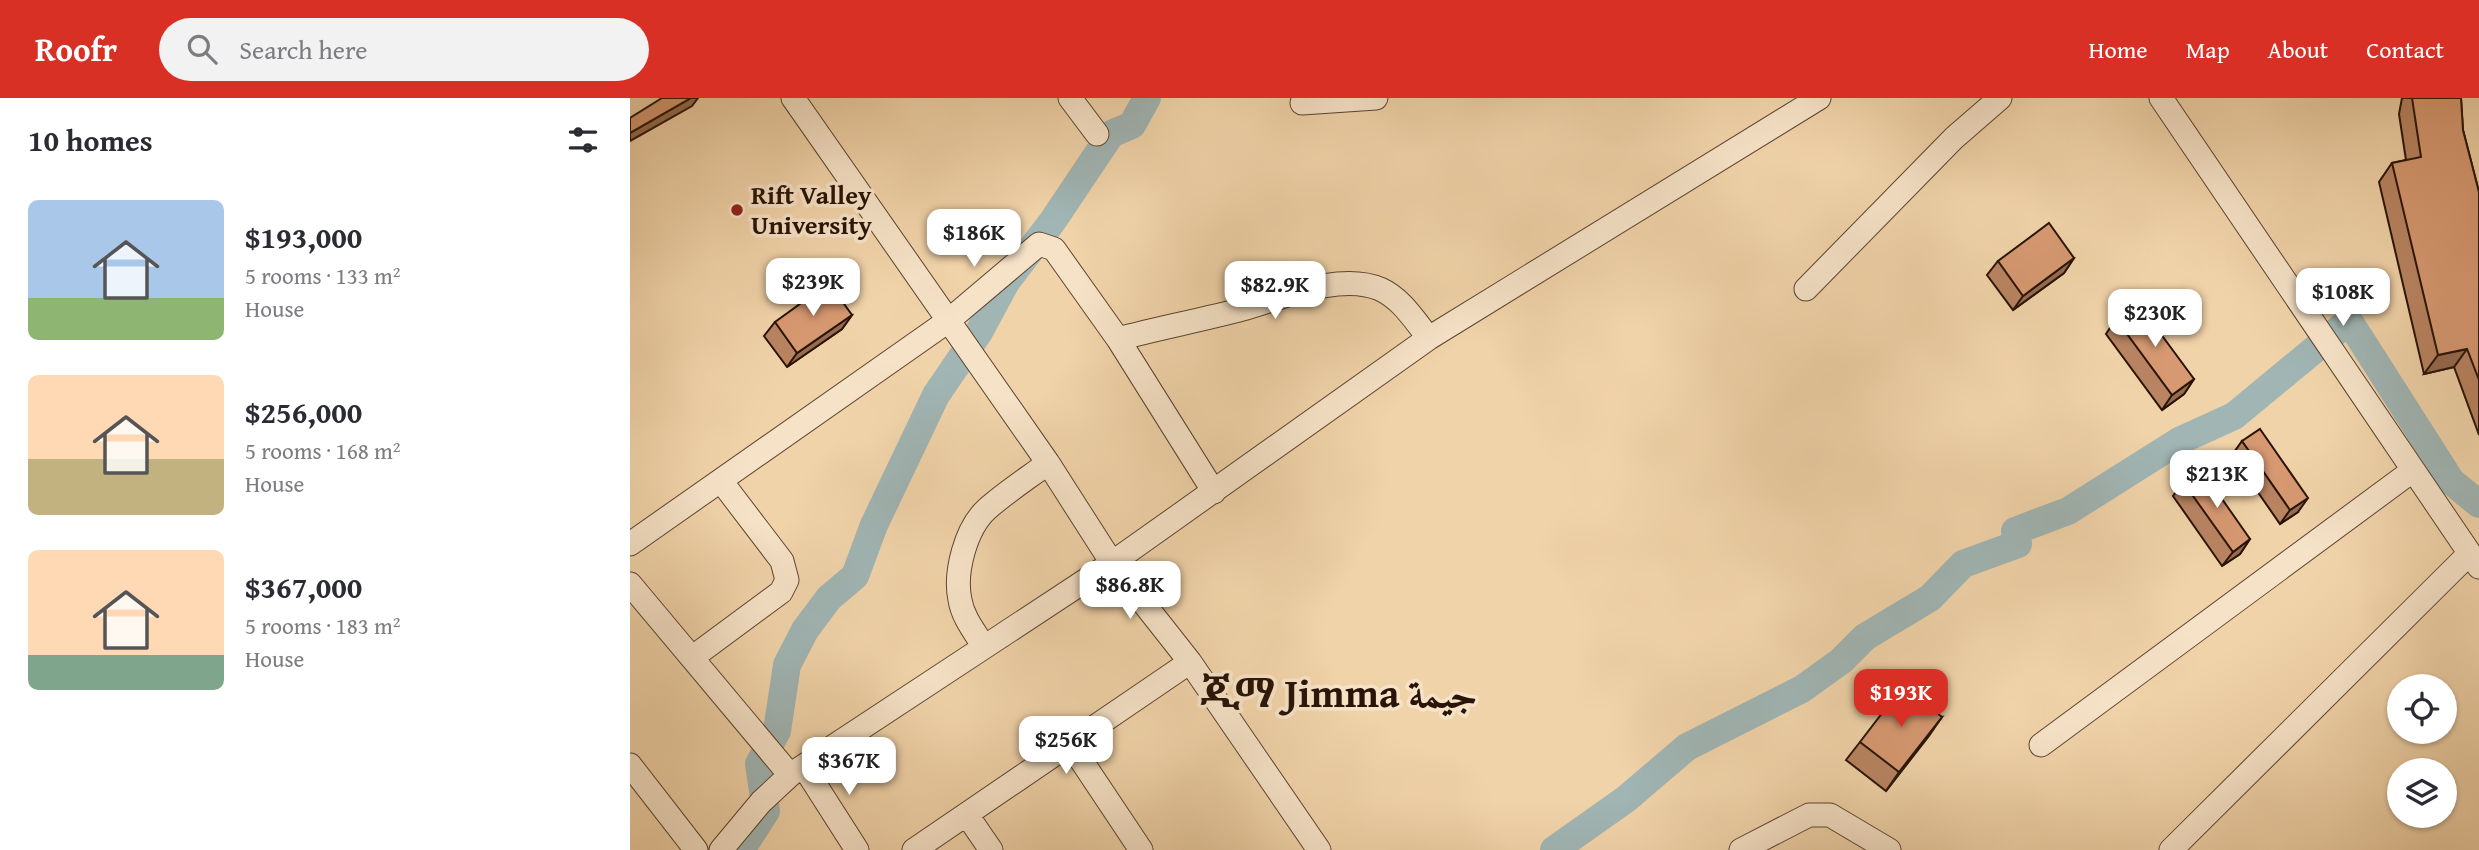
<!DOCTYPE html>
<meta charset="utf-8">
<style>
body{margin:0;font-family:"Gentium Book Plus",Amiri,"Noto Serif Ethiopic",serif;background:#f2f2f3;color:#2b2b33;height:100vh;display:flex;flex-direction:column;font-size:26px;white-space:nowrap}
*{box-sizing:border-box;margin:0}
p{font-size:23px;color:#7c7c81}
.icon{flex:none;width:38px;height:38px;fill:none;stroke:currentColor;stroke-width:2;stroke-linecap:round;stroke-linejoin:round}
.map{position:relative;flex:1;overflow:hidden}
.side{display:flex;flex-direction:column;background:#fff;width:630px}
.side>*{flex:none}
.buttons{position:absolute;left:1757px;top:576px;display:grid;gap:14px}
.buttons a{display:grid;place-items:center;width:70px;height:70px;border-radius:50%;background:#fff;box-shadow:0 2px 5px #0004;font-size:35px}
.price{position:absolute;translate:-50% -60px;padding:0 16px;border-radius:14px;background:#fff;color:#222;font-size:23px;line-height:46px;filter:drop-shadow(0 2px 4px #0008)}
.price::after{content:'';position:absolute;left:50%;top:42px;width:21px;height:16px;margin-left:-10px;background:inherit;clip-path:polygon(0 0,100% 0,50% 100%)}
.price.selected{background:#d93025;color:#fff}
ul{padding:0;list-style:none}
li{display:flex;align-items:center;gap:21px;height:175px;padding:0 28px}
li span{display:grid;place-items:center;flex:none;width:196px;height:140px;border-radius:10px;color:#555}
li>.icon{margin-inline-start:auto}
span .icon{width:84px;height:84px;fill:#fffc;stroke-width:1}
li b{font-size:30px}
h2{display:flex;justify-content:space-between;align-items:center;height:84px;padding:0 28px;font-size:30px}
header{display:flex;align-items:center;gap:42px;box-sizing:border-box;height:98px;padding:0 35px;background:#d93025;color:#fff}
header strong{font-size:33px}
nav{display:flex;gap:38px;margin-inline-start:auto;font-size:24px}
.search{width:490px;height:63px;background:#f2f2f3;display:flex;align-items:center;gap:18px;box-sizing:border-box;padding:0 24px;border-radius:38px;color:#7c7c81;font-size:26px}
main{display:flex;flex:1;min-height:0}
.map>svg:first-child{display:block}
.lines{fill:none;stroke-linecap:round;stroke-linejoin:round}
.river{stroke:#a0b5b4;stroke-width:28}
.minor-casing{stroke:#5b4430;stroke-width:25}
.minor{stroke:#f6e2c7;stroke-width:23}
.wall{fill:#b98462;stroke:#291407;stroke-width:2}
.shaded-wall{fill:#966b50;stroke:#291407;stroke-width:2}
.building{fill:#d79972;stroke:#291407;stroke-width:2}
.poi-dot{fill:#8f2418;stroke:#f6e2c7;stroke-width:2.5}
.labels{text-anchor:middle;stroke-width:7;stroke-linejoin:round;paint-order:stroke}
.poi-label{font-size:26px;font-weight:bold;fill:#291407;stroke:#f6e2c7;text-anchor:start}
.town-label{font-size:40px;font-weight:bold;fill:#291407;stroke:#f6e2c7}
</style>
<header>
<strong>Roofr</strong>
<div class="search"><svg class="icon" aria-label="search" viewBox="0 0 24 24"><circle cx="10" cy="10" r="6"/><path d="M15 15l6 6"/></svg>Search here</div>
<nav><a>Home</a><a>Map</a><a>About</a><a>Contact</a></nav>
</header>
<main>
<section class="side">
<h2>10 homes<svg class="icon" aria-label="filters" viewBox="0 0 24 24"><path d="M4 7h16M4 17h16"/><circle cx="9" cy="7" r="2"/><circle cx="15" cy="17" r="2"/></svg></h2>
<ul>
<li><span style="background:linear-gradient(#a9c7e8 70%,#8fb573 0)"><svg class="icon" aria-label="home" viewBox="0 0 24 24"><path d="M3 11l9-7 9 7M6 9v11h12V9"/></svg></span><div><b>$193,000</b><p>5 rooms · 133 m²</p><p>House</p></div></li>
<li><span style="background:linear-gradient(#ffd9b3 60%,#c2b280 0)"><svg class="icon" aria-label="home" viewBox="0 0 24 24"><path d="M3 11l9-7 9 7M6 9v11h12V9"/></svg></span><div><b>$256,000</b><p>5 rooms · 168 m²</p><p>House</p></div></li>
<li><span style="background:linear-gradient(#ffd9b3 75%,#7fa58c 0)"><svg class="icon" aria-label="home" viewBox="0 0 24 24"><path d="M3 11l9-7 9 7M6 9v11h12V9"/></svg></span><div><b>$367,000</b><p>5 rooms · 183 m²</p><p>House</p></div></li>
</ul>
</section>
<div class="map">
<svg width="1849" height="752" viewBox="0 0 1849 752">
<rect width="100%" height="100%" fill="#f1d3a9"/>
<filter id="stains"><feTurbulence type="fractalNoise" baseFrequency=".00286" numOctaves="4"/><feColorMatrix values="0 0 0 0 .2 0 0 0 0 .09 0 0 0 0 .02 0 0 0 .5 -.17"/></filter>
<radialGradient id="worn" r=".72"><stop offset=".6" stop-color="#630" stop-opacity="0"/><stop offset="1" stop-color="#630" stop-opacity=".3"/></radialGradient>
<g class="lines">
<!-- river -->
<path class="river" d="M111 752 136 713 129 666 147 633 157 567 175 532 199 500 225 478 244 427 306 297 349 234 376 184 422 124 481 36 502 27 517 0
M924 752 996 701 1057 649 1172 591 1211 563 1235 539 1300 500 1333 466 1388 446 1385 433 1438 413 1549 343 1604 318 1719 223 1821 383 1849 406"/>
<defs>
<path id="minor" d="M163 0 418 365 482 465 560 564 689 752
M440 0 467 36
M1531 0 1849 469
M672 5 746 0
M1176 191 1324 40 1370 0
M488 241C529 230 572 222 613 211 652 200 710 174 750 191 772 201 784 222 799 240
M0 446 318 223 409 146 424 151 488 241 584 394
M0 486 160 677
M354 549C345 534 333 520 330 502 324 474 336 430 357 411 376 394 398 380 418 365
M63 559 151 494 157 482 152 463 91 383
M441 647 511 752
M1411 647 1782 373
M0 667 66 752
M174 669 227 752
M337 717 361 752
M91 752 131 704 160 677 482 465 799 240 1189 0
M284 752 560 564
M1111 752 1179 717H1200L1259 752
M1541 752 1839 456"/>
</defs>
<!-- minor casing -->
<use href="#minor" class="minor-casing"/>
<!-- minor -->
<use href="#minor" class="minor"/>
</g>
<!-- wall -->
<path class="wall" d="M1772 0H1831L1833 32 1849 94V337L1824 269 1794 276 1749 84 1762 65 1776 62 1769 16Z
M1444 160 1434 175 1383 212 1357 177 1368 163Z
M222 217 212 231 157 269 134 238 145 224Z
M1486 221 1564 281 1554 296 1532 312 1476 236Z
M1612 343 1668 414 1650 426 1602 357Z
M1553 384 1620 441 1610 456 1592 468 1543 398Z
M1312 619 1256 693 1216 662 1230 644Z"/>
<!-- shaded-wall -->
<path class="shaded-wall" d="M61 0H68L62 8 0 43V35Z
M1444 160 1434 175 1383 212 1393 198Z
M222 217 212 231 157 269 167 255Z
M1837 251 1824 269 1794 276 1808 257Z
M1564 281 1554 296 1532 312 1542 297Z
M1678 400 1668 414 1650 426 1660 412Z
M1620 441 1610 456 1592 468 1603 454Z
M1312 619 1299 638 1256 693 1269 674Z"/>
<!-- building -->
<path class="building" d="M32 0H61L0 35V20Z
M1782 0H1831L1833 32 1849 94V282L1837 251 1808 257 1762 65 1791 59Z
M1419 125 1444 160 1393 198 1368 163Z
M199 185 222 217 167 255 145 224Z
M1508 205 1564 281 1542 297 1486 221Z
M1630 331 1678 400 1660 412 1612 343Z
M1571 371 1620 441 1603 454 1553 384Z
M1273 588 1312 619 1269 674 1230 644Z"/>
<!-- markers -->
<circle class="poi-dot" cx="107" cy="112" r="7"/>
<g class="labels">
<!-- poi labels -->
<g class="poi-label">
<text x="121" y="106">Rift Valley<tspan x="121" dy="30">University</tspan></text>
</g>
<!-- town labels -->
<g class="town-label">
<text x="709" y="609">ጂማ Jimma جيمة</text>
</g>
</g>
<rect width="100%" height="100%" filter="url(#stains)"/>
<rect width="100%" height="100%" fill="url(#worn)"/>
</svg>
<div class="buttons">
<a><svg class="icon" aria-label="locate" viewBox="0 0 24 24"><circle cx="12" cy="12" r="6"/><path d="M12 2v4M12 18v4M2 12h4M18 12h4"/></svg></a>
<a><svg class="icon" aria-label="layers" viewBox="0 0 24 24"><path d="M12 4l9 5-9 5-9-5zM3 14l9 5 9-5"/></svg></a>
</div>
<b class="price" style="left:344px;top:171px">$186K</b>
<b class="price" style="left:183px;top:220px">$239K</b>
<b class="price" style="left:645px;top:223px">$82.9K</b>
<b class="price" style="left:1713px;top:230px">$108K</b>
<b class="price" style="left:1525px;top:251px">$230K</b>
<b class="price" style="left:1587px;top:412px">$213K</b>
<b class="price" style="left:500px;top:523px">$86.8K</b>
<b class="price selected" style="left:1271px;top:631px">$193K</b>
<b class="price" style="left:436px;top:678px">$256K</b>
<b class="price" style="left:219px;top:699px">$367K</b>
</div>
</main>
